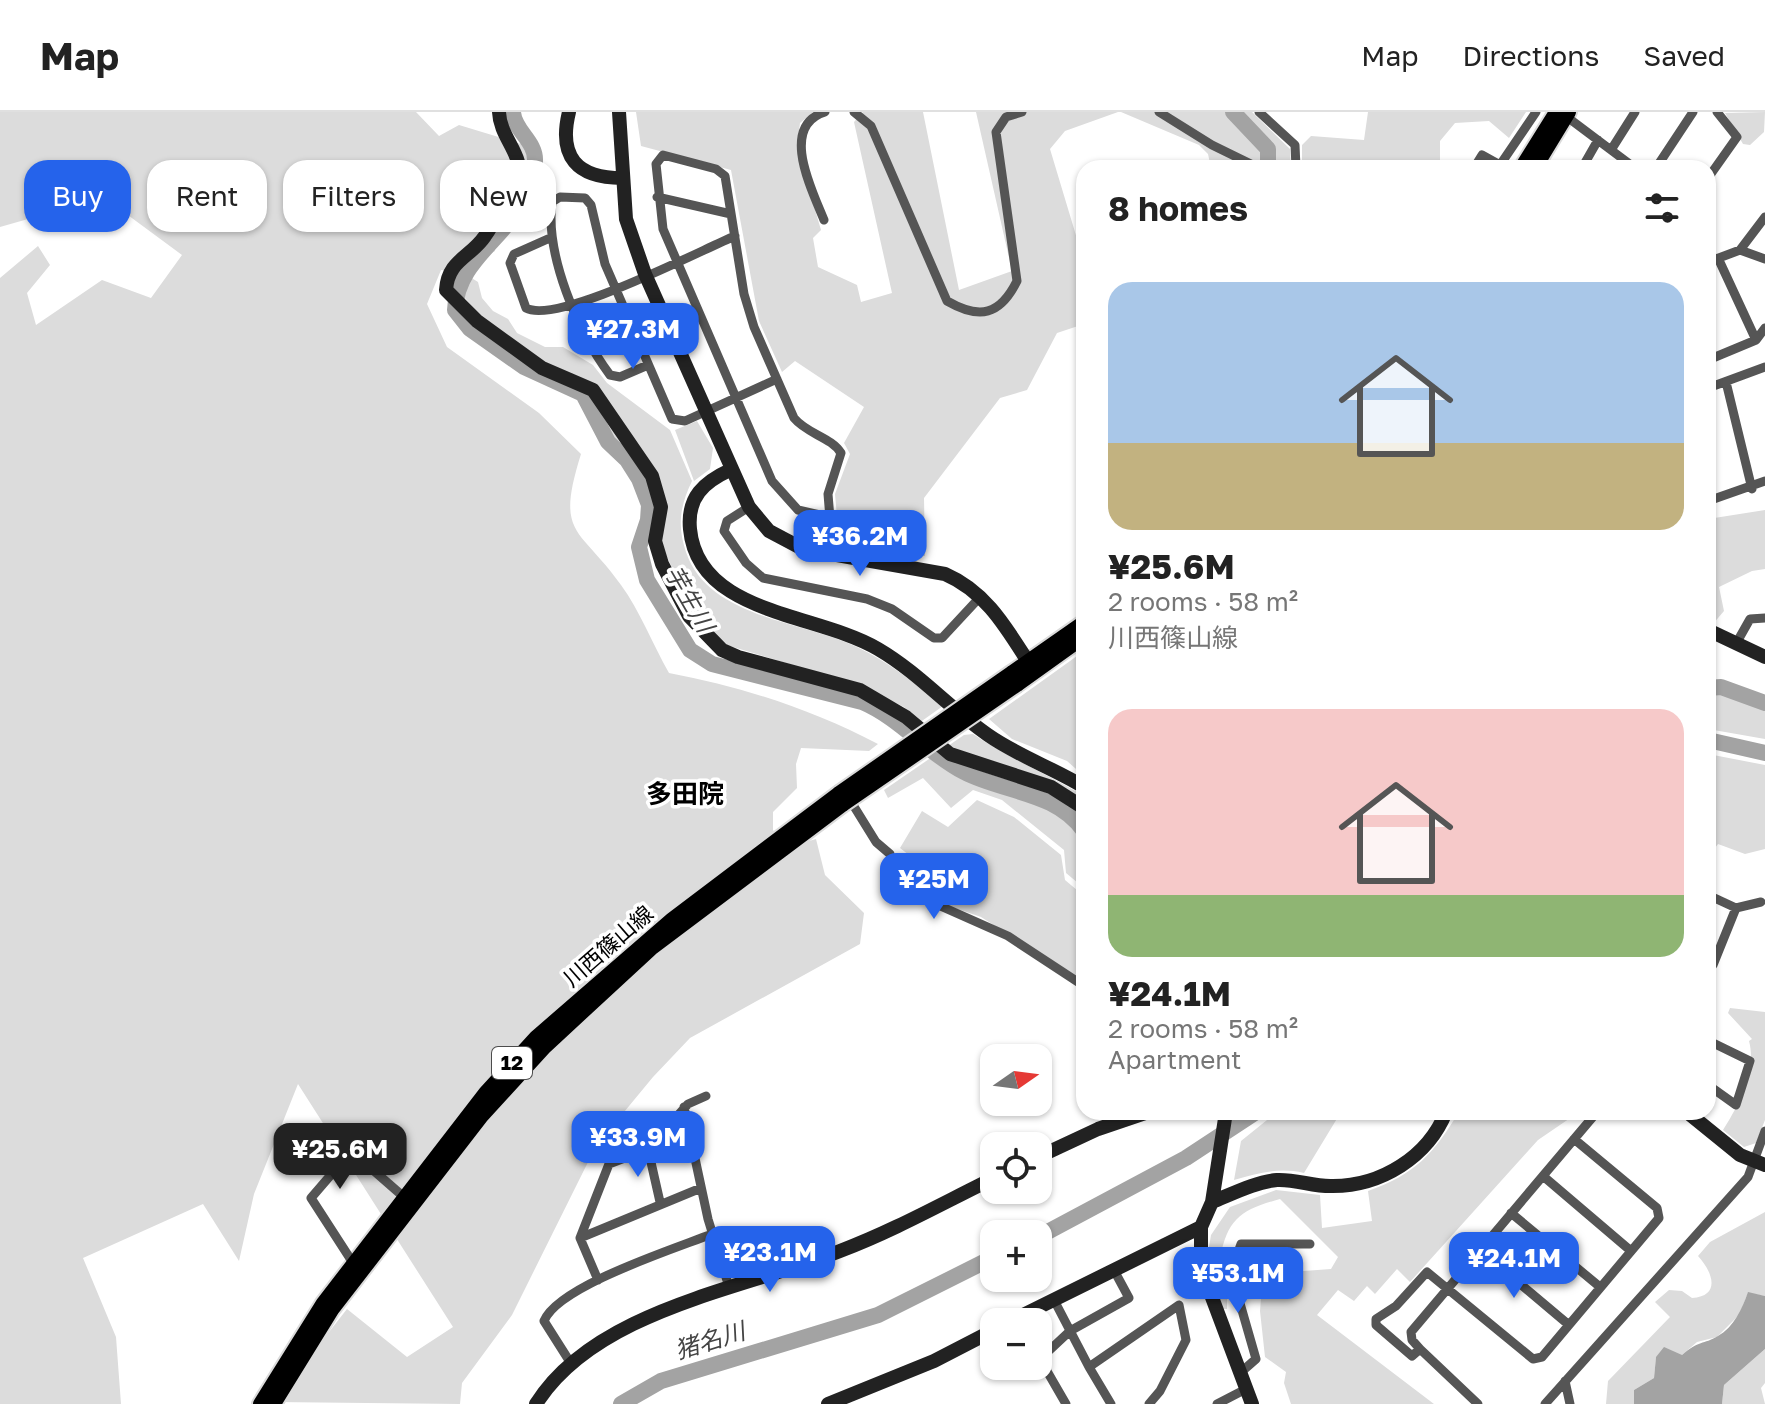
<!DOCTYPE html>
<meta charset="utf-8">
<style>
body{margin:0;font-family:"Golos Text","Noto Sans JP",sans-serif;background:#f6f6f6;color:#222;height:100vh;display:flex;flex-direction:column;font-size:30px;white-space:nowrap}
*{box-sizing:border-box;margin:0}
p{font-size:26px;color:#767676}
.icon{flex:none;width:44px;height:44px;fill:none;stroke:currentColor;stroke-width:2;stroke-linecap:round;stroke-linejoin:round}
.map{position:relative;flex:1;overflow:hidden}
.details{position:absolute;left:1076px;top:48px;width:640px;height:960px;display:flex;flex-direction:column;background:#fff;border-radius:24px;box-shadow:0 2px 6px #0004}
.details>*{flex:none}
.guide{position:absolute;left:24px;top:48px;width:760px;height:72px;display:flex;gap:16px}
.needle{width:52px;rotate:76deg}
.buttons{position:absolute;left:980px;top:932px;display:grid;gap:16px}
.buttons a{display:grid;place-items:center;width:72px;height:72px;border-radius:16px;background:#fff;box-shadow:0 2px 6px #0004;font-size:40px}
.price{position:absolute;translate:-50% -68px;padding:0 18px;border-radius:16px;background:#2563eb;color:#fff;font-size:26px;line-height:52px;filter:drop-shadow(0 2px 4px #0008)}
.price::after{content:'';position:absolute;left:50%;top:48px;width:24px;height:18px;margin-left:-12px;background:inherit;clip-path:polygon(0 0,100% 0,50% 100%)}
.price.active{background:#222;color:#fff}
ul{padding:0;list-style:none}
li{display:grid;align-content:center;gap:16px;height:424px;padding:0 32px}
li span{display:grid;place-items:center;height:248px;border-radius:24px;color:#555}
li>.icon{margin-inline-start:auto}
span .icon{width:144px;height:144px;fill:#fffc;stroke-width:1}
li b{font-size:34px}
h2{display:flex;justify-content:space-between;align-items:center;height:96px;padding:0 32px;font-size:34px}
.tag{padding:0 28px;border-radius:24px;background:#fff;box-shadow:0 2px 6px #0004;font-size:28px;line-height:72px}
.tag.active{background:#2563eb;color:#fff}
header{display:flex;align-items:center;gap:48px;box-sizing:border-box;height:112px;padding:0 40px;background:#fff;border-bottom:2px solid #e0e0e0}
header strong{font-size:38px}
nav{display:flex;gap:44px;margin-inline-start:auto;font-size:28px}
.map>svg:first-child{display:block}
.green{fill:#dcdcdc}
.water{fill:#a3a3a3}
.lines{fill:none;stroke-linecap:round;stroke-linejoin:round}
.river{stroke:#a3a3a3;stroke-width:16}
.primary-casing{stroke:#dbdbdb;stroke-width:18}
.street{stroke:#555;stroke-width:9}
.secondary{stroke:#222;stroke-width:14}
.primary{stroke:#000;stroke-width:14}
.primary-bridge-casing{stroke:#dbdbdb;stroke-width:18;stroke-linecap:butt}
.primary-bridge{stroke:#000;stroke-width:14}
.labels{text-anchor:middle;stroke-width:7;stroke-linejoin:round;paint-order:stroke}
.shield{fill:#fff;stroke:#4c4c4c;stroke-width:2}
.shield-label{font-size:20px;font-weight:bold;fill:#000}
.street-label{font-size:22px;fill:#000;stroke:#fff}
.water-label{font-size:24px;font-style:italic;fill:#444;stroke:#fff}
.quarter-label{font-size:26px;font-weight:bold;fill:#000;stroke:#fff}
</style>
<header>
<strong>Map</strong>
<nav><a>Map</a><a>Directions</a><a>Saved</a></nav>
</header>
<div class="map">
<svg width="1765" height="1292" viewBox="0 0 1765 1292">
<rect width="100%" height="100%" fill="#fff"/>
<!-- green -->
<path class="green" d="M0 0H416L439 24 459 13 531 35 522 93 496 122 495 139 462 160 478 170 482 186 493 199 508 207 517 221 545 235H563L593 253 607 271 670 318 692 369C680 394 677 414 686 440 708 506 802 509 857 535 889 550 916 572 943 594L919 611 904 595 859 573 723 532 700 512 660 431 661 371 633 349 601 312 589 282 491 216 464 185 452 159 441 158 427 192 447 235 539 301 581 342C555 425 579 414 621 473 640 499 653 533 669 561 743 575 811 597 878 632L869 639 801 636 796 652 797 676 773 700V718L788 735 816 727 825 763 864 801 860 832 690 926 653 965 596 1034 512 1203 462 1271 460 1292 274 1290 347 1197 407 1245 453 1215 298 972 254 1082 239 1149 203 1092 83 1146 116 1225 121 1292H0V166L38 134 50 153 27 181 36 213 102 168 151 186 182 143 98 81 70 95 0 115Z
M636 0H813L800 11 797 36 821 118 813 126 818 155 857 173 861 190 892 181 854 10 863 0H923L959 178 1012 159 976 0H1118L1065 19 1050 37 1084 150V212L1057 221 1027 278 1000 286 924 386 925 444 843 432 839 428 835 382 850 342 844 331 864 295 795 249 782 260 759 209 731 58 641 34Z
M1121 0H1252L1290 37 1291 56H1211L1208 42 1199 33Z
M1368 0H1526L1509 26 1489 9 1455 11 1440 29V56H1302V33L1311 24 1364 28Z
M1765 0 1764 20 1750 33 1743 32 1725 1Z
M697 309 713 336 710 357 694 369 675 318Z
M1765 398V457L1752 459 1719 475 1724 499 1712 513 1708 512V407Z
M1084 539V664L1067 649 1012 627 989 607Z
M1716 579 1765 595V627L1708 617V581Z
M973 622C1009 646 1047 662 1084 684V776L1066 761 1064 738 1002 688 973 678 951 696 923 666 888 686 884 678 964 623Z
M1708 642 1765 653V737L1745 742 1718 732 1708 745Z
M977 688 1014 705 1061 743 1065 768 1084 784V870L981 805 908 780 918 750 900 736 922 699 948 715Z
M1730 896 1765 900V1008L1756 1031 1744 1035 1723 1018C1739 993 1757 959 1749 929L1752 927 1728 901Z
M1277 1000H1341L1304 1061C1279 1055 1258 1061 1234 1068L1241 1029Z
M1459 1000H1579L1538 1028 1410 1170 1397 1157 1375 1182 1367 1174 1354 1189 1338 1178 1317 1203 1434 1292H1291L1284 1271 1286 1260 1265 1245 1260 1199 1263 1162 1331 1157 1338 1145 1280 1087C1241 1098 1228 1106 1220 1146L1227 1149V1197H1223L1207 1147 1211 1123 1230 1095 1276 1078 1320 1083 1322 1116 1372 1109 1368 1079C1416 1062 1433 1042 1459 1000Z
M1765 1100V1184L1748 1181 1739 1203 1717 1225 1697 1230 1682 1243 1656 1245 1654 1266 1634 1278V1292H1606L1608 1269 1670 1205 1655 1190 1669 1178 1682 1179 1692 1186C1722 1184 1712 1159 1698 1144L1710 1130Z
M1765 1237V1271L1761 1276 1765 1292H1722L1724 1273Z"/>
<!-- water -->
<path class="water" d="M1748 1180 1765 1184V1237L1724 1273 1722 1292H1634V1278L1654 1266 1656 1245 1664 1235 1682 1243C1699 1228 1703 1233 1718 1224 1734 1215 1742 1197 1748 1180Z"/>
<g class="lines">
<!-- river -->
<path class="river" d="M513 0C514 19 536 29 535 49 531 119 457 137 455 198L470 217 524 255 583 282 608 330 627 348 639 367 649 393 648 408 639 435 647 468 690 538 712 552 862 590C900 606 927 641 964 660 1004 681 1056 679 1084 719
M1233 0 1268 37V56
M1708 576 1721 575 1765 591
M1708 628 1765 641
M1038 1125 1186 1046 1256 1000
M621 1292 661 1269 878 1203 994 1145"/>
<defs>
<path id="primary" d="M1521 56 1556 0
M1535 56 1569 0
M1011 561 1084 510
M1017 573 1084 525
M260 1292 323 1191 485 981 536 925 672 807 839 681
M274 1292 332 1198 482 1004 545 935 651 837 844 692"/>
</defs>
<!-- primary casing -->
<use href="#primary" class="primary-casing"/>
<!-- street -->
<path class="street" d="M854 0 871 14 947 189C980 208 1000 203 1017 169L996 20 1006 5 1022 0
M1159 0 1212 33 1259 56
M1259 0 1295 33 1296 56
M1635 0 1611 38 1635 56
M1563 2 1611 38
M1474 56 1482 43 1500 53 1536 0
M1582 56 1598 28
M1656 56 1693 0
M1708 66 1737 25 1717 0
M657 85 731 102
M824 108C812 78 779 14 825 0
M550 126 514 142 510 151 526 196C557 213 697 140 735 124
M1740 138 1765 147
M1718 146 1756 228
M1708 150 1740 138 1765 105
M1708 248 1756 228 1765 216
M648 253 620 265 610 263C578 220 545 143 552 90L560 85 585 86 591 93 605 152 672 307 685 309 777 267
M1726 270 1752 377
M1708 276 1765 255
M1708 389 1765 369
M749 395 727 409 724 419 746 451 763 466 867 487 892 497 934 526H942L981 484
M829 405 798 398 772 369 663 117 656 52 663 43 716 57 725 64 744 182 754 215 794 306C807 322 831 325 841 341L828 382 833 443
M1737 530 1750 507 1765 506
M850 688 876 730 890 742 893 773 1008 824 1084 874
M1708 783 1736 796 1761 790
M1708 852 1713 853 1736 796
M1708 934 1711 930 1750 949 1736 993 1708 973
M684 995 708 1107 729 1175
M648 1037 660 1090
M1543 1064 1631 1139
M1511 1101 1600 1175
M580 1126 701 1076
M1480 1138 1569 1213
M353 1151 311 1086 348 1043 357 1044 405 1086
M598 1168 580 1126 609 1052 648 1037 688 992 706 984
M1054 1188 1089 1255 1179 1193 1186 1228 1160 1279 1149 1292
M1420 1237 1412 1244 1376 1213V1207L1396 1194 1427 1160 1533 1247 1542 1245 1659 1106 1657 1096 1574 1027
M570 1250 544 1209C558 1174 674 1137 712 1122
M1089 1255 1111 1292
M1240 1261 1256 1247 1231 1160 1241 1132H1310
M1565 1269 1570 1292
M1066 1292 1040 1247 1070 1219 1129 1186 1115 1160
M1217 1292 1246 1277
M1478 1292 1420 1237 1412 1228 1411 1220 1597 1000
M1545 1292 1748 1065 1765 1019"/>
<!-- secondary -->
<path class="secondary" d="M499 0C500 27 525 42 519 72 493 95 501 102 485 124 470 146 448 148 446 178L477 209 542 256 593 278 652 364 661 395 655 429 662 452 689 504 722 538 738 545 860 578 906 605 950 642 1051 675 1084 696
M569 0C558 45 577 66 622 66
M619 0 626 107 645 162 749 395 769 419 803 437 945 462C989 481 1009 521 1034 559
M730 358C704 370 687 385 690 417 698 503 818 501 878 537 919 561 949 596 988 623 1018 644 1053 656 1084 675
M1708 518 1765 545
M1687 1000 1740 1043 1765 1053
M1038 1045 1098 1017 1148 1000
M1212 1090C1232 1082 1255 1070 1277 1068 1296 1067 1314 1075 1333 1074 1381 1074 1428 1045 1446 1000
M1201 1115V1156L1252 1292
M1009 1210 1201 1115 1212 1090 1226 1000
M536 1292C595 1198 743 1177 840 1139 893 1119 943 1091 994 1066
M828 1292 934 1249 994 1218"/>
<!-- primary -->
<use href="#primary" class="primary"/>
<defs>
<path id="primary-bridge" d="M839 681 1011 561
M844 692 1017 573"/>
</defs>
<!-- primary-bridge casing -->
<use href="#primary-bridge" class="primary-bridge-casing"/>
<!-- primary-bridge -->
<use href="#primary-bridge" class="primary-bridge"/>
</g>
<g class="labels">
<!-- shield labels -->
<rect class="shield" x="492" y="935" width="40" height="32" rx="6"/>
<g class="shield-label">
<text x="512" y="958">12</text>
</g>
<!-- street labels -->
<g class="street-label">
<text transform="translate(608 834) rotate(-41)" y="8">川西篠山線</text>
</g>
<!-- water labels -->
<g class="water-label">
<text transform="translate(689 487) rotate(60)" y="8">芋生川</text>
<text transform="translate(710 1229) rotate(-17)" y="8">猪名川</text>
</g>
<!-- quarter labels -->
<g class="quarter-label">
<text x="685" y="691">多田院</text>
</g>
</g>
</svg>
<div class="buttons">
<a><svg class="needle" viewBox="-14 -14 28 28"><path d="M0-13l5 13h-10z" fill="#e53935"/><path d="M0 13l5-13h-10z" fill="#767676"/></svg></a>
<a><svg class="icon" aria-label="locate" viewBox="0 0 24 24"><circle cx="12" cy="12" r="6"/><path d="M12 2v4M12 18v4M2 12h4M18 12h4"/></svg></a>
<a>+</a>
<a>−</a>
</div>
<b class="price" style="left:633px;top:259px">¥27.3M</b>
<b class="price" style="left:860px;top:466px">¥36.2M</b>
<b class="price" style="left:934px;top:809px">¥25M</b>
<b class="price" style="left:638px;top:1067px">¥33.9M</b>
<b class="price active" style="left:340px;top:1079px">¥25.6M</b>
<b class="price" style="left:770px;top:1182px">¥23.1M</b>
<b class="price" style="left:1514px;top:1188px">¥24.1M</b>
<b class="price" style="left:1238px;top:1203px">¥53.1M</b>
<div class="guide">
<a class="tag active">Buy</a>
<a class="tag">Rent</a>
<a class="tag">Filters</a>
<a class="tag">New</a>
</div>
<section class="details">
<h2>8 homes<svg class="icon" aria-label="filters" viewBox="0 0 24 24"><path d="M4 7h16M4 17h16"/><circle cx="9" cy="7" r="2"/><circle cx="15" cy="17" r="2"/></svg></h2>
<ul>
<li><span style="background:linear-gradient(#a9c7e8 65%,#c2b280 0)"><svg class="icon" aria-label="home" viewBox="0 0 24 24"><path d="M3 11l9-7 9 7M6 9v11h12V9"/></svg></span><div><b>¥25.6M</b><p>2 rooms · 58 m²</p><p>川西篠山線</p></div></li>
<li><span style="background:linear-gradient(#f6c9c9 75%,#8fb573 0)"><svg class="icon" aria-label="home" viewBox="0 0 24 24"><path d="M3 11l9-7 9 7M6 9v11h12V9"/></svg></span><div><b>¥24.1M</b><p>2 rooms · 58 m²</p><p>Apartment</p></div></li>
</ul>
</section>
</div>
